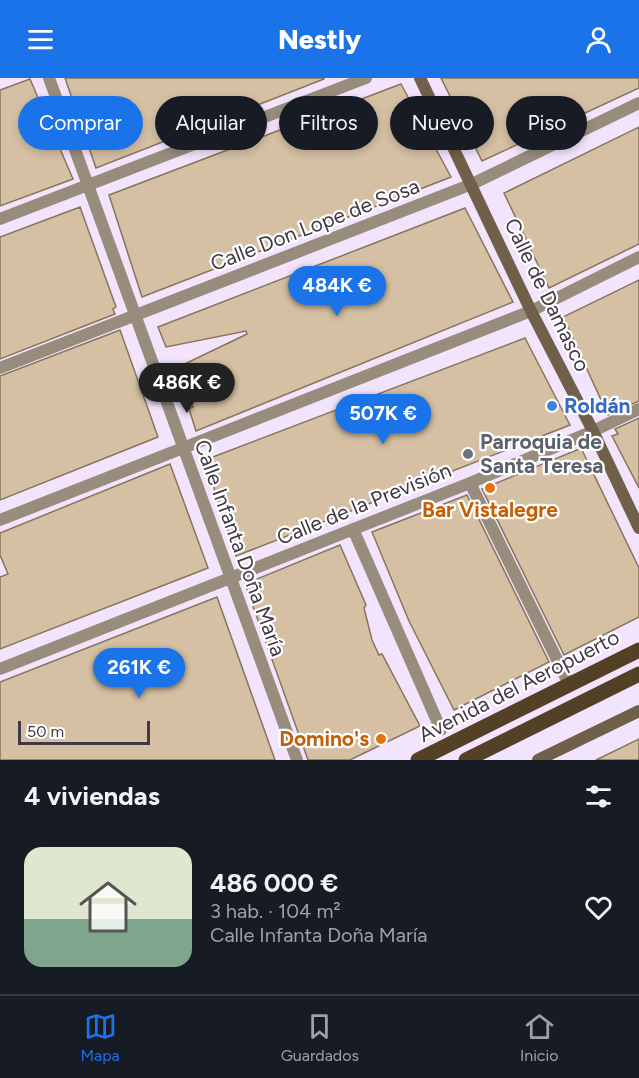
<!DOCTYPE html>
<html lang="es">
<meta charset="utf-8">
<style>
body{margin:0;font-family:Figtree,sans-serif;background:#242831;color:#f1f3f6;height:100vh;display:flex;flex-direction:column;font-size:22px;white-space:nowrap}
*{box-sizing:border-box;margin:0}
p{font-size:20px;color:#9ea1a6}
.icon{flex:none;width:33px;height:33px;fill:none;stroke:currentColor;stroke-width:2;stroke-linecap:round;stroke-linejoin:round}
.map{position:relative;height:682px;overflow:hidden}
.drawer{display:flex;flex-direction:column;background:#171b24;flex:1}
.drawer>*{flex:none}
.guide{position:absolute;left:18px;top:18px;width:603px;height:54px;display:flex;gap:12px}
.scale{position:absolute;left:18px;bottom:15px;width:132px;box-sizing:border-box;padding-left:6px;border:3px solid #403945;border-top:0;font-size:16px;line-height:21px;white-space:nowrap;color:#403945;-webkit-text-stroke:4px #fff;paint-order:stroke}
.price{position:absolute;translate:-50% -51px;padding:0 14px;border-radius:21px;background:#1a73e8;color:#fff;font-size:20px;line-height:39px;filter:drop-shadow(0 2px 3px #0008)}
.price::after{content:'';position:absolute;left:50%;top:36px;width:18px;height:14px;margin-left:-9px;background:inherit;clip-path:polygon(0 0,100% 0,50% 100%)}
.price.on{background:#222;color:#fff}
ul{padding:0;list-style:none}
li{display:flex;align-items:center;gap:18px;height:150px;padding:0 24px}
li span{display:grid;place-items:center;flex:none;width:168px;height:120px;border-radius:18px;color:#555}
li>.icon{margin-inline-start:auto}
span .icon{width:72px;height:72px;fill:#fffc;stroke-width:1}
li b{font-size:26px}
h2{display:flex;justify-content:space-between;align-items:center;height:72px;padding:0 24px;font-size:26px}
.chip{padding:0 21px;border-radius:27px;background:#171b24;box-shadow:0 3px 9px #0003;font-size:21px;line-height:54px}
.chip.on{background:#1a73e8;color:#fff}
header{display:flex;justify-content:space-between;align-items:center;height:78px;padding:0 24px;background:#1a73e8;color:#fff;font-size:27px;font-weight:800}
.dock{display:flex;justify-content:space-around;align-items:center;height:84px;border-top:2px solid #363941;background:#171b24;font-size:16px;color:#9ea1a6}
.dock a{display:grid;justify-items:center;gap:3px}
.dock .on{color:#1a73e8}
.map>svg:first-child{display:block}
.building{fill:#d5c0a4;stroke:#88745a;stroke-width:1.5}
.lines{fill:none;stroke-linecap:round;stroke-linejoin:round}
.street{stroke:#988c7d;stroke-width:12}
.secondary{stroke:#706049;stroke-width:12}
.primary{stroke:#544125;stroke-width:15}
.shop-dot{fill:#3f7fe0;stroke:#fff;stroke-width:2}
.worship-dot{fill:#6b7280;stroke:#fff;stroke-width:2}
.food-dot{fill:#e8710a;stroke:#fff;stroke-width:2}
.labels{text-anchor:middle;stroke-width:4.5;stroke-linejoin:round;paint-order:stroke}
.street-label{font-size:21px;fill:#403945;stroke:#fff}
.shop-label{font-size:21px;font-weight:bold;fill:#366cbe;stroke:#fff;text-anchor:start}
.worship-label{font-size:21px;font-weight:bold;fill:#5b616d;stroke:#fff;text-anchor:start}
.food-label{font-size:21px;font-weight:bold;fill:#c56008;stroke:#fff}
</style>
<header><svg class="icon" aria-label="menu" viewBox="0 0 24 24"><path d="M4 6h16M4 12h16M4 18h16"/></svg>Nestly<svg class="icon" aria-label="person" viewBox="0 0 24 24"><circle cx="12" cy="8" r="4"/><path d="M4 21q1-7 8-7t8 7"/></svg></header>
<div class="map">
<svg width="639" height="682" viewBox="0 0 639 682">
<rect width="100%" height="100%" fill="#f2e4fc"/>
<!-- building -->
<path class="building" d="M65 0H324V1L96 90Z
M441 0H639V10L482 83Z
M30 1 73 101 0 128V12Z
M401 6 451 99 142 219 109 117Z
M639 49V166L549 210 504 115Z
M80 129 116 229 113 231 115 236 0 281V159Z
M465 130 513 224 196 353 189 331 193 329 174 291 247 256 246 253 166 269 158 249Z
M639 202V323L608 337 563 239Z
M120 252 158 359 0 422V298Z
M525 260 570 347 236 478 205 382Z
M639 340V410L612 358 618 356 615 351Z
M579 371 582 372 639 490V539L564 577 482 411Z
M170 386 208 490 0 571V499L8 496 0 477V455Z
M467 417 549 584 454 632 409 543 372 454Z
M340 467 366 527 364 530 372 562 379 577 382 576 420 648 350 682H308L245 506Z
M217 519 275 682H0V604Z
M639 661V682H596Z"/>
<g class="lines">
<!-- street -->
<path class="street" d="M49 0 297 682
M0 141 366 0
M0 290 472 106 639 25
M470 405 569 606
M0 442 531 233 639 179
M353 451 441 652
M0 591 470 405 593 353 639 331"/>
<!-- secondary -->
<path class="secondary" d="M420 0 531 233 593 353 639 450
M538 682 639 633"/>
<!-- primary -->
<path class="primary" d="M418 682 639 572
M466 682 639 596"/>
</g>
<!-- markers -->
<circle class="shop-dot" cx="552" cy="328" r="6"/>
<circle class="worship-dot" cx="468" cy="376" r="6"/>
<g class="food-dot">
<circle cx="490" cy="410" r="6"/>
<circle cx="381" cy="661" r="6"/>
</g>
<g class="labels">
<!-- street labels -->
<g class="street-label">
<text transform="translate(315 147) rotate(-21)" y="7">Calle Don Lope de Sosa</text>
<text transform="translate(547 217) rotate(64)" y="7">Calle de Damasco</text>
<text transform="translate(364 426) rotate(-22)" y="7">Calle de la Previsión</text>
<text transform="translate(240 470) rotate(70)" y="7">Calle Infanta Doña María</text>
<text transform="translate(519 608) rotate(-27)" y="7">Avenida del Aeropuerto</text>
</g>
<!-- shop labels -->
<g class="shop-label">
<text x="564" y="335">Roldán</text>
</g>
<!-- worship labels -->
<g class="worship-label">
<text x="480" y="371">Parroquia de<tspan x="480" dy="24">Santa Teresa</tspan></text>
</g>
<!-- food labels -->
<g class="food-label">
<text x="490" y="439">Bar Vistalegre</text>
<text x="369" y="668" text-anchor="end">Domino's</text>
</g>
</g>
</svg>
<div class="scale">50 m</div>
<b class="price" style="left:337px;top:239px">484K €</b>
<b class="price on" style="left:187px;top:336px">486K €</b>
<b class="price" style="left:383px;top:367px">507K €</b>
<b class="price" style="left:139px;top:621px">261K €</b>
<div class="guide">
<a class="chip on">Comprar</a>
<a class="chip">Alquilar</a>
<a class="chip">Filtros</a>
<a class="chip">Nuevo</a>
<a class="chip">Piso</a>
</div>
</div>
<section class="drawer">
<h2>4 viviendas<svg class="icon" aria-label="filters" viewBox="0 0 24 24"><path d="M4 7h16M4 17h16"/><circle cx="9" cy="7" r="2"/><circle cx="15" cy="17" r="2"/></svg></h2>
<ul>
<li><span style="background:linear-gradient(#dfe7d0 60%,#7fa58c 0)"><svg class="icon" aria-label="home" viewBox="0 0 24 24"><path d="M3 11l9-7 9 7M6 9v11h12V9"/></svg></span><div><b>486 000 €</b><p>3 hab. · 104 m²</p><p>Calle Infanta Doña María</p></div><svg class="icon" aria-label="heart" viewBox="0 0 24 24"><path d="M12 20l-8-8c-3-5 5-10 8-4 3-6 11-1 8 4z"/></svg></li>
</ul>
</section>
<nav class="dock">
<a class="on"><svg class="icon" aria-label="map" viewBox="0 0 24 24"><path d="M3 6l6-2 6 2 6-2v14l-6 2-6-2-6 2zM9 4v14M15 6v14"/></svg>Mapa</a>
<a><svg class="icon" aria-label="saved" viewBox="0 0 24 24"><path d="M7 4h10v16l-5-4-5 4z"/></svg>Guardados</a>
<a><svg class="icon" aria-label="home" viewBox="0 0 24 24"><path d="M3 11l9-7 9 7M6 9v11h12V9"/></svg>Inicio</a>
</nav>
